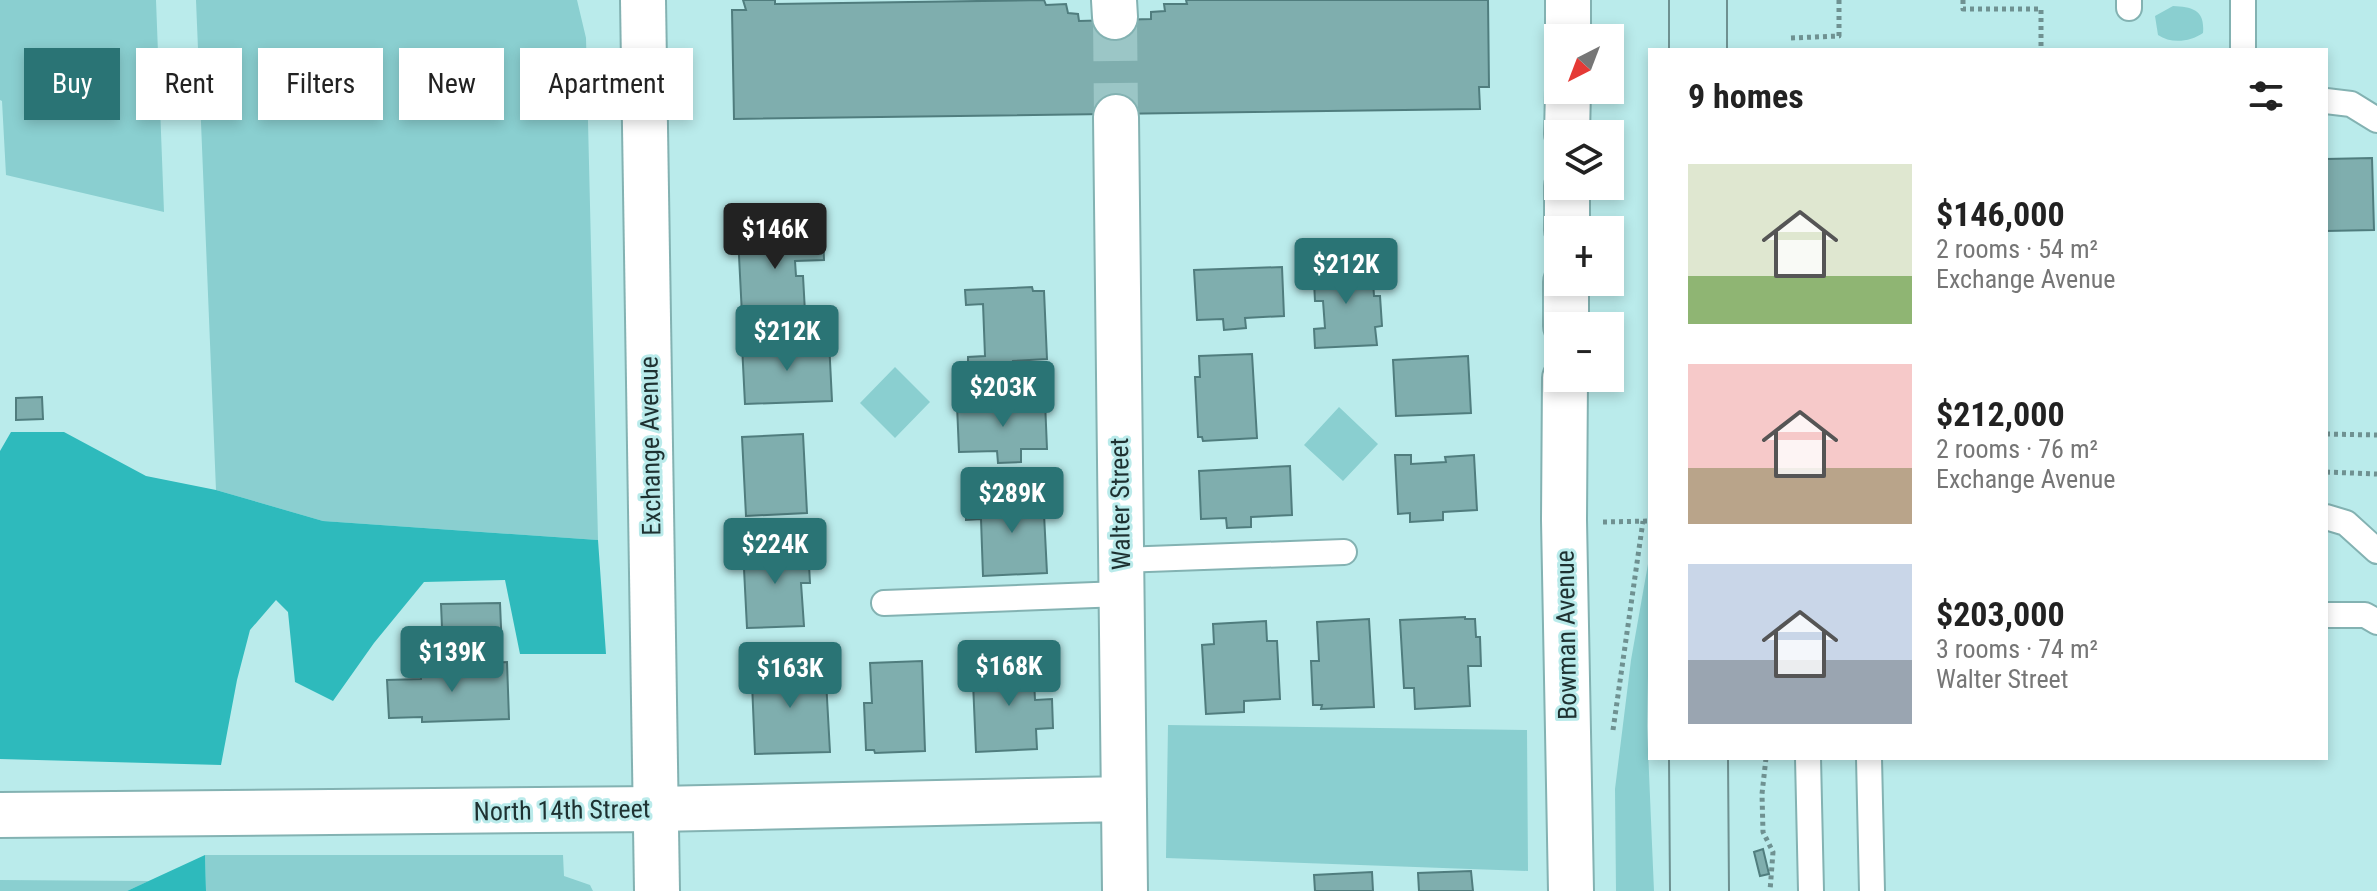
<!DOCTYPE html>
<meta charset="utf-8">
<style>
body{margin:0;font-family:"Roboto Condensed",sans-serif;background:#f2f2f2;color:#222;height:100vh;display:flex;flex-direction:column;font-size:30px;white-space:nowrap}
*{box-sizing:border-box;margin:0}
p{font-size:26px;color:#767676}
.icon{flex:none;width:44px;height:44px;fill:none;stroke:currentColor;stroke-width:2;stroke-linecap:round;stroke-linejoin:round}
.map{position:relative;flex:1;overflow:hidden}
.side{position:absolute;left:1648px;top:48px;width:680px;height:712px;display:flex;flex-direction:column;background:#fff;border-radius:0px;box-shadow:0 4px 12px #0003}
.side>*{flex:none}
.guide{position:absolute;left:24px;top:48px;width:760px;height:72px;display:flex;gap:16px}
.needle{width:52px;rotate:222deg}
.tools{position:absolute;left:1544px;top:24px;display:grid;gap:16px}
.tools a{display:grid;place-items:center;width:80px;height:80px;border-radius:0px;background:#fff;box-shadow:0 4px 12px #0003;font-size:40px}
.price{position:absolute;translate:-50% -68px;padding:0 18px;border-radius:8px;background:#2a7475;color:#fff;font-size:26px;line-height:52px;filter:drop-shadow(0 2px 4px #0008)}
.price::after{content:'';position:absolute;left:50%;top:48px;width:24px;height:18px;margin-left:-12px;background:inherit;clip-path:polygon(0 0,100% 0,50% 100%)}
.price.current{background:#222;color:#fff}
ul{padding:0;list-style:none}
li{display:flex;align-items:center;gap:24px;height:200px;padding:0 40px}
li span{display:grid;place-items:center;flex:none;width:224px;height:160px;border-radius:0px;color:#555}
li>.icon{margin-inline-start:auto}
span .icon{width:96px;height:96px;fill:#fffc;stroke-width:1}
li b{font-size:34px}
h2{display:flex;justify-content:space-between;align-items:center;height:96px;padding:0 40px;font-size:34px}
.tag{padding:0 28px;border-radius:0px;background:#fff;box-shadow:0 4px 12px #0003;font-size:28px;line-height:72px}
.tag.current{background:#2a7475;color:#fff}
.map>svg:first-child{display:block}
.green{fill:#8acfd0}
.forest{fill:#2ebabc}
.building{fill:#7faeae;stroke:#507d7e;stroke-width:2}
.lines{fill:none;stroke-linecap:round;stroke-linejoin:round}
.street-tunnel{stroke:#9bc6c6;stroke-width:44;stroke-dasharray:44 22;stroke-linecap:butt}
.lane-casing{stroke:#83b2b2;stroke-width:28}
.street-casing{stroke:#83b2b2;stroke-width:48}
.secondary-casing{stroke:#83b2b2;stroke-width:48}
.path{stroke:#6f9191;stroke-width:5;stroke-dasharray:4 4;stroke-linecap:butt}
.lane{stroke:#fff;stroke-width:24}
.street{stroke:#fff;stroke-width:44}
.secondary{stroke:#fff;stroke-width:44}
.tram{stroke:#6e9191;stroke-width:2}
.labels{text-anchor:middle;stroke-width:6;stroke-linejoin:round;paint-order:stroke}
.street-label{font-size:26px;fill:#1e3131;stroke:#baebeb}
</style>
<div class="map">
<svg width="2377" height="891" viewBox="0 0 2377 891">
<rect width="100%" height="100%" fill="#baebeb"/>
<!-- green -->
<path class="green" d="M0 0H156L164 212 6 175 2 101 0 100Z
M196 0H577L586 38 598 540 323 521 216 490Z
M2173 6C2193 7 2205 10 2203 33 2190 42 2171 44 2158 35L2155 16Z
M895 367 930 402 895 438 860 403Z
M1339 407 1378 444 1343 481 1304 445Z
M1648 564H1650V575L1647 726 1654 891H1616L1615 789 1631 660Z
M1168 725 1527 730 1528 871 1166 858Z
M205 855H563L564 876 590 885 593 891H206Z
M0 880 149 881 127 891H0Z"/>
<!-- forest -->
<path class="forest" d="M11 432H64L146 476 216 490 323 521 598 540 606 654H520L505 580 424 582 374 643 333 701 295 682 288 612 276 600 250 630 237 680 221 765 0 759V451Z
M205 855 206 891H127Z"/>
<!-- building -->
<path class="building" d="M743 0H775V4L1044 0 1046 5 1066 4 1068 13 1078 14 1079 21 1151 19V12L1165 11 1164 4H1187L1186 0H1488L1489 87H1479L1480 109 734 119 732 10H746Z
M2372 158 2374 230 2326 231V159Z
M823 233 824 260 795 261 796 276H803L805 312 742 315 738 236Z
M1372 264 1374 296H1380L1382 326 1375 327 1377 345 1315 348 1314 329 1325 328 1323 301H1315L1314 282 1308 283 1307 268Z
M1282 267 1284 316 1245 318 1246 328 1224 330 1223 319 1197 320 1194 270Z
M1032 287 1033 291H1044L1047 359 1013 361 1014 371 968 373V357L985 356 983 304 966 305 965 290Z
M829 341 832 401 745 404 742 345Z
M1252 354 1257 438 1203 441 1202 437H1198L1195 377H1200L1199 356Z
M1468 356 1471 413 1396 416 1393 360Z
M42 397 43 419 16 420V398Z
M1045 401 1047 449H1021V462L998 463 997 451 959 452 957 405Z
M803 434 807 513 746 516 742 437Z
M1395 455H1411V464L1446 462 1445 457 1474 455 1477 510 1443 512V520L1410 522V513L1398 514Z
M1290 466 1292 515 1251 517V527L1227 528 1226 518 1201 519 1199 471Z
M1043 494 1047 573 983 576 981 519 966 520V505L1002 503V495Z
M808 547 810 583H801L804 626 747 628 743 549Z
M500 603 502 651 443 652 441 604Z
M1465 617V619H1475L1476 637H1480L1481 666H1468L1470 706 1415 709 1414 688H1404L1400 620Z
M1369 619 1374 707 1321 709 1322 705H1313L1311 661H1319L1317 622Z
M1266 621 1267 641H1277L1280 699 1244 701V712L1206 714 1202 645 1214 644 1213 624Z
M1033 659 1035 700 1052 699 1053 728 1036 729 1037 749 976 752 973 682H987L986 661Z
M815 661V681L826 680 830 752 755 754 752 683H763L762 663Z
M922 661 925 751 875 753 874 750H866L864 703H872L870 663Z
M507 662 509 719 422 722V717L389 718 387 680 421 679 420 666Z
M1763 849 1769 874 1760 876 1754 852Z
M1471 871 1473 891H1419L1418 873Z
M1372 872 1373 891H1315L1314 875Z"/>
<g class="lines">
<!-- street-tunnel -->
<path class="street-tunnel" d="M1115 17 1116 117"/>
<defs>
<path id="lane" d="M2129 8V0
M2243 50V0
M2326 101 2351 104 2377 120
M2326 517 2346 523 2377 551
M1121 560 1344 552
M884 603 1121 594
M2326 615H2365L2377 622
M1808 758 1811 891
M1869 758 1872 891"/>
<path id="street" d="M1114 0 1115 17
M1568 38V0
M1116 117 1125 891
M1567 134 1568 90
M1567 230V186
M1566 326V282
M1565 378 1564 520 1571 891
M0 815 657 809 1124 799"/>
<path id="secondary" d="M643 0 657 891"/>
</defs>
<!-- lane casing -->
<use href="#lane" class="lane-casing"/>
<!-- street casing -->
<use href="#street" class="street-casing"/>
<!-- secondary casing -->
<use href="#secondary" class="secondary-casing"/>
<!-- path -->
<path class="path" d="M1963 0V9H2041V50
M1791 38 1839 36V0
M2326 434 2377 435
M2326 472 2377 474
M1603 522 1650 521
M1613 730 1643 521
M1766 758 1762 794 1763 832 1773 852 1770 891"/>
<!-- lane -->
<use href="#lane" class="lane"/>
<!-- street -->
<use href="#street" class="street"/>
<!-- secondary -->
<use href="#secondary" class="secondary"/>
<!-- tram -->
<path class="tram" d="M1669 0V50
M1727 0V50
M1669 758 1670 891
M1728 758 1729 891"/>
</g>
<g class="labels">
<!-- street labels -->
<g class="street-label">
<text transform="translate(650 446) rotate(-91)" y="9">Exchange Avenue</text>
<text transform="translate(1120 504) rotate(-91)" y="9">Walter Street</text>
<text transform="translate(1566 635) rotate(-91)" y="9">Bowman Avenue</text>
<text transform="translate(562 810) rotate(-1)" y="9">North 14th Street</text>
</g>
</g>
</svg>
<div class="tools">
<a><svg class="needle" viewBox="-14 -14 28 28"><path d="M0-13l5 13h-10z" fill="#e53935"/><path d="M0 13l5-13h-10z" fill="#767676"/></svg></a>
<a><svg class="icon" aria-label="layers" viewBox="0 0 24 24"><path d="M12 4l9 5-9 5-9-5zM3 14l9 5 9-5"/></svg></a>
<a>+</a>
<a>−</a>
</div>
<b class="price current" style="left:775px;top:271px">$146K</b>
<b class="price" style="left:1346px;top:306px">$212K</b>
<b class="price" style="left:787px;top:373px">$212K</b>
<b class="price" style="left:1003px;top:429px">$203K</b>
<b class="price" style="left:1012px;top:535px">$289K</b>
<b class="price" style="left:775px;top:586px">$224K</b>
<b class="price" style="left:452px;top:694px">$139K</b>
<b class="price" style="left:1009px;top:708px">$168K</b>
<b class="price" style="left:790px;top:710px">$163K</b>
<div class="guide">
<a class="tag current">Buy</a>
<a class="tag">Rent</a>
<a class="tag">Filters</a>
<a class="tag">New</a>
<a class="tag">Apartment</a>
</div>
<section class="side">
<h2>9 homes<svg class="icon" aria-label="filters" viewBox="0 0 24 24"><path d="M4 7h16M4 17h16"/><circle cx="9" cy="7" r="2"/><circle cx="15" cy="17" r="2"/></svg></h2>
<ul>
<li><span style="background:linear-gradient(#dfe7d0 70%,#8fb573 0)"><svg class="icon" aria-label="home" viewBox="0 0 24 24"><path d="M3 11l9-7 9 7M6 9v11h12V9"/></svg></span><div><b>$146,000</b><p>2 rooms · 54 m²</p><p>Exchange Avenue</p></div></li>
<li><span style="background:linear-gradient(#f6c9c9 65%,#b9a48a 0)"><svg class="icon" aria-label="home" viewBox="0 0 24 24"><path d="M3 11l9-7 9 7M6 9v11h12V9"/></svg></span><div><b>$212,000</b><p>2 rooms · 76 m²</p><p>Exchange Avenue</p></div></li>
<li><span style="background:linear-gradient(#c9d6e8 60%,#9aa5b1 0)"><svg class="icon" aria-label="home" viewBox="0 0 24 24"><path d="M3 11l9-7 9 7M6 9v11h12V9"/></svg></span><div><b>$203,000</b><p>3 rooms · 74 m²</p><p>Walter Street</p></div></li>
</ul>
</section>
</div>
